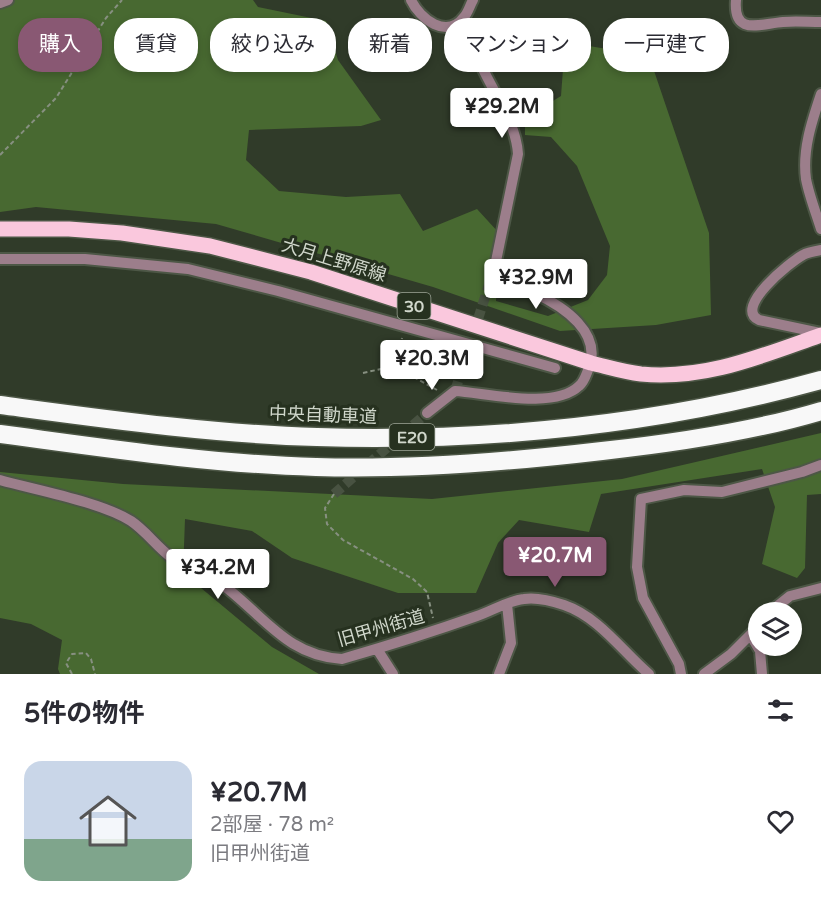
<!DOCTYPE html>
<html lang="ja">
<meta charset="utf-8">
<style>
body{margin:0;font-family:"Varela Round","Noto Sans JP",sans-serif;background:#f2f2f3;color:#2b2b33;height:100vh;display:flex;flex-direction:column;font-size:22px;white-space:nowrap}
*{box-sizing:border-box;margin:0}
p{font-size:20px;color:#7c7c81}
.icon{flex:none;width:33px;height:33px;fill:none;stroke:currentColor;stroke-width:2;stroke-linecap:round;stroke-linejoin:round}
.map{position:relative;height:674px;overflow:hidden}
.drawer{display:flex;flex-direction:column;background:#fff;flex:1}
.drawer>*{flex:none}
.hud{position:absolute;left:18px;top:18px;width:786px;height:54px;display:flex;gap:12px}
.fabs{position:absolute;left:748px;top:602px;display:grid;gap:12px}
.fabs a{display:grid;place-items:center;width:54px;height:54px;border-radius:50%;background:#fff;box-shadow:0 3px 9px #0003;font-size:30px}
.price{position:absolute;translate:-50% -51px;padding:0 14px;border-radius:6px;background:#fff;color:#222;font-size:20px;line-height:39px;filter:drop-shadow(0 2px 3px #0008)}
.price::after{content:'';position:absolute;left:50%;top:36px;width:18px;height:14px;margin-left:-9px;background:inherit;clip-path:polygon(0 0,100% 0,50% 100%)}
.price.on{background:#895873;color:#fff}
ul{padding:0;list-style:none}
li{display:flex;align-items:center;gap:18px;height:150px;padding:0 24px}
li span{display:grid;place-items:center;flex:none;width:168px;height:120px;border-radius:18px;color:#555}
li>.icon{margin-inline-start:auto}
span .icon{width:72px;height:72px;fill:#fffc;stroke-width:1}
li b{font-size:26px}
h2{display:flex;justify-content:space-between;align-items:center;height:72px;padding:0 24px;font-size:26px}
.pill{padding:0 21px;border-radius:24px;background:#fff;box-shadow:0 3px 9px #0003;font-size:21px;line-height:54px}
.pill.on{background:#895873;color:#fff}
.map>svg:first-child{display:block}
.forest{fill:#486931}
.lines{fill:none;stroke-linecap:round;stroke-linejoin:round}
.minor-tunnel{stroke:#485241;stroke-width:10;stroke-dasharray:10 5;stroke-linecap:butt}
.minor-casing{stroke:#4d5746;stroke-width:14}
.major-casing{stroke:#4d5746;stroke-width:18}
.highway-casing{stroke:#4d5746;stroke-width:21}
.path{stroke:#879081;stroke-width:2;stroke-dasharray:4.5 3;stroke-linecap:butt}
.minor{stroke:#9c7e8b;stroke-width:10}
.major{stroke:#fac8dd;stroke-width:15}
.highway{stroke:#f8f8f8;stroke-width:18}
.labels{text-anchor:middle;stroke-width:6;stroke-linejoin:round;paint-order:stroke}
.shield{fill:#26311f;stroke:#9da597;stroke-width:1.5}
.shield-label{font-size:16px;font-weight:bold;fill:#d0d7cb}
.street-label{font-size:18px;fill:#d0d7cb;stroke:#26311f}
</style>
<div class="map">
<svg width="821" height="674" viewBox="0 0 821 674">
<rect width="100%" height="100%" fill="#303b29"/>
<!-- forest -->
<path class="forest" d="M0 0H253L258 7 326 21 338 60 381 120 361 126 249 130 246 160 279 191 346 197 400 194 423 231 477 209 499 233 496 301 548 316 588 300 607 275 610 246 577 166 551 137 525 135V118L561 96 565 42 649 56 709 233 711 315 656 325 560 331 433 287 216 224 36 207 0 212Z
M821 433V494L807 495 805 568 797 578 762 564 775 507 762 469 601 494 589 532 519 520 498 543 476 593H398L292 558 252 531 185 519 183 573 272 647 319 674H60L58 669 62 640 31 624 0 618V472L123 484 432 499 622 479Z"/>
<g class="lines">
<!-- minor-tunnel -->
<path class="minor-tunnel" d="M455 391 495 266
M334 494 427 413"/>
<defs>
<path id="minor" d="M411 0C420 19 447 40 464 17 468 13 470 5 473 0
M736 0C733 36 759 24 783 22 795 21 808 22 821 22
M0 3 8 0
M821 94C812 121 802 150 806 179 809 195 816 213 821 229
M821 250C815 251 808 252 803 255 790 262 733 308 759 320L821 333
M0 259H85L188 269 278 291 555 368
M427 413 455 391C487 393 554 410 579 386 584 382 586 375 588 370 604 333 563 306 534 293 523 288 505 284 498 274 497 274 495 266 495 266L518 154C516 123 495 95 482 67 475 52 470 35 463 19
M0 480C36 490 101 502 131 521 146 531 157 547 172 558 189 570 211 576 228 589 266 619 289 656 342 659 387 646 432 632 477 616 492 611 507 601 524 599 537 597 552 601 564 605 599 617 622 651 649 674
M770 612 790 596 821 588
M751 636 760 651 762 674
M377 649 393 674
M499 674 511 643 507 604
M681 674 679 664 643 598 637 567 641 499 684 490 722 492 802 472 821 465
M704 674 731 654 759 626"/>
<path id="major" d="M0 229H69L122 233 210 246 311 272 591 363C608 367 624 372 641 374 706 380 761 356 821 335"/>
<path id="highway" d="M0 405C105 419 211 434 317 437 485 442 658 425 821 380
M0 434C105 448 210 464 316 467 412 470 508 462 602 451 675 443 751 432 821 411"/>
</defs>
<!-- minor casing -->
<use href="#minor" class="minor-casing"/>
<!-- major casing -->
<use href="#major" class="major-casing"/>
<!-- highway casing -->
<use href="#highway" class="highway-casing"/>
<!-- path -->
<path class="path" d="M0 155 56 98 106 18 122 0
M394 366 437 390
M363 373 394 366 402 338
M334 494 325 508 327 524 343 540 413 579 427 592 433 618
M72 674 66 663 72 654 86 653 91 659 95 674"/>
<!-- minor -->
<use href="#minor" class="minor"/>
<!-- major -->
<use href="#major" class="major"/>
<!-- highway -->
<use href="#highway" class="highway"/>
</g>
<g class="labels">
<!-- shield labels -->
<g class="shield">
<rect x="397.5" y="293" width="33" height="26" rx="4.5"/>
<rect x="389.5" y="424" width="45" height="26" rx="4.5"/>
</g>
<g class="shield-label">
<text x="414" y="312">30</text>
<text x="412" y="443">E20</text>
</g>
<!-- street labels -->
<g class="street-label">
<text transform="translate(334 260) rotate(17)" y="6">大月上野原線</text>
<text transform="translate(323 415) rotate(2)" y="6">中央自動車道</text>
<text transform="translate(381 628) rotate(-16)" y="6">旧甲州街道</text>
</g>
</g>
</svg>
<div class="fabs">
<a><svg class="icon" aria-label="layers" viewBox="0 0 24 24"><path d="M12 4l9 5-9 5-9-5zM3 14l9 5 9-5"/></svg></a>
</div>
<b class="price" style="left:502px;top:139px">¥29.2M</b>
<b class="price" style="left:536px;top:310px">¥32.9M</b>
<b class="price" style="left:432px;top:391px">¥20.3M</b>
<b class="price on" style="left:555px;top:588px">¥20.7M</b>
<b class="price" style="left:218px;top:600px">¥34.2M</b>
<div class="hud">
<a class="pill on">購入</a>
<a class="pill">賃貸</a>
<a class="pill">絞り込み</a>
<a class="pill">新着</a>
<a class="pill">マンション</a>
<a class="pill">一戸建て</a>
</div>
</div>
<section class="drawer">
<h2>5件の物件<svg class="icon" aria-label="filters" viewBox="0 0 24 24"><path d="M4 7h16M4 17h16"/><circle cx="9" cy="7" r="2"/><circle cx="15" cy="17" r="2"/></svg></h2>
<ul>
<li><span style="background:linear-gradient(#c9d6e8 65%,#7fa58c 0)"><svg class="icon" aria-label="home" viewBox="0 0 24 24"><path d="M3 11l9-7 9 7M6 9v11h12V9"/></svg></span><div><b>¥20.7M</b><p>2部屋 · 78 m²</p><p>旧甲州街道</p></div><svg class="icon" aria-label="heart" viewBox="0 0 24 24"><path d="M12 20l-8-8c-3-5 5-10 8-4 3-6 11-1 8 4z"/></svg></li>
</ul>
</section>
